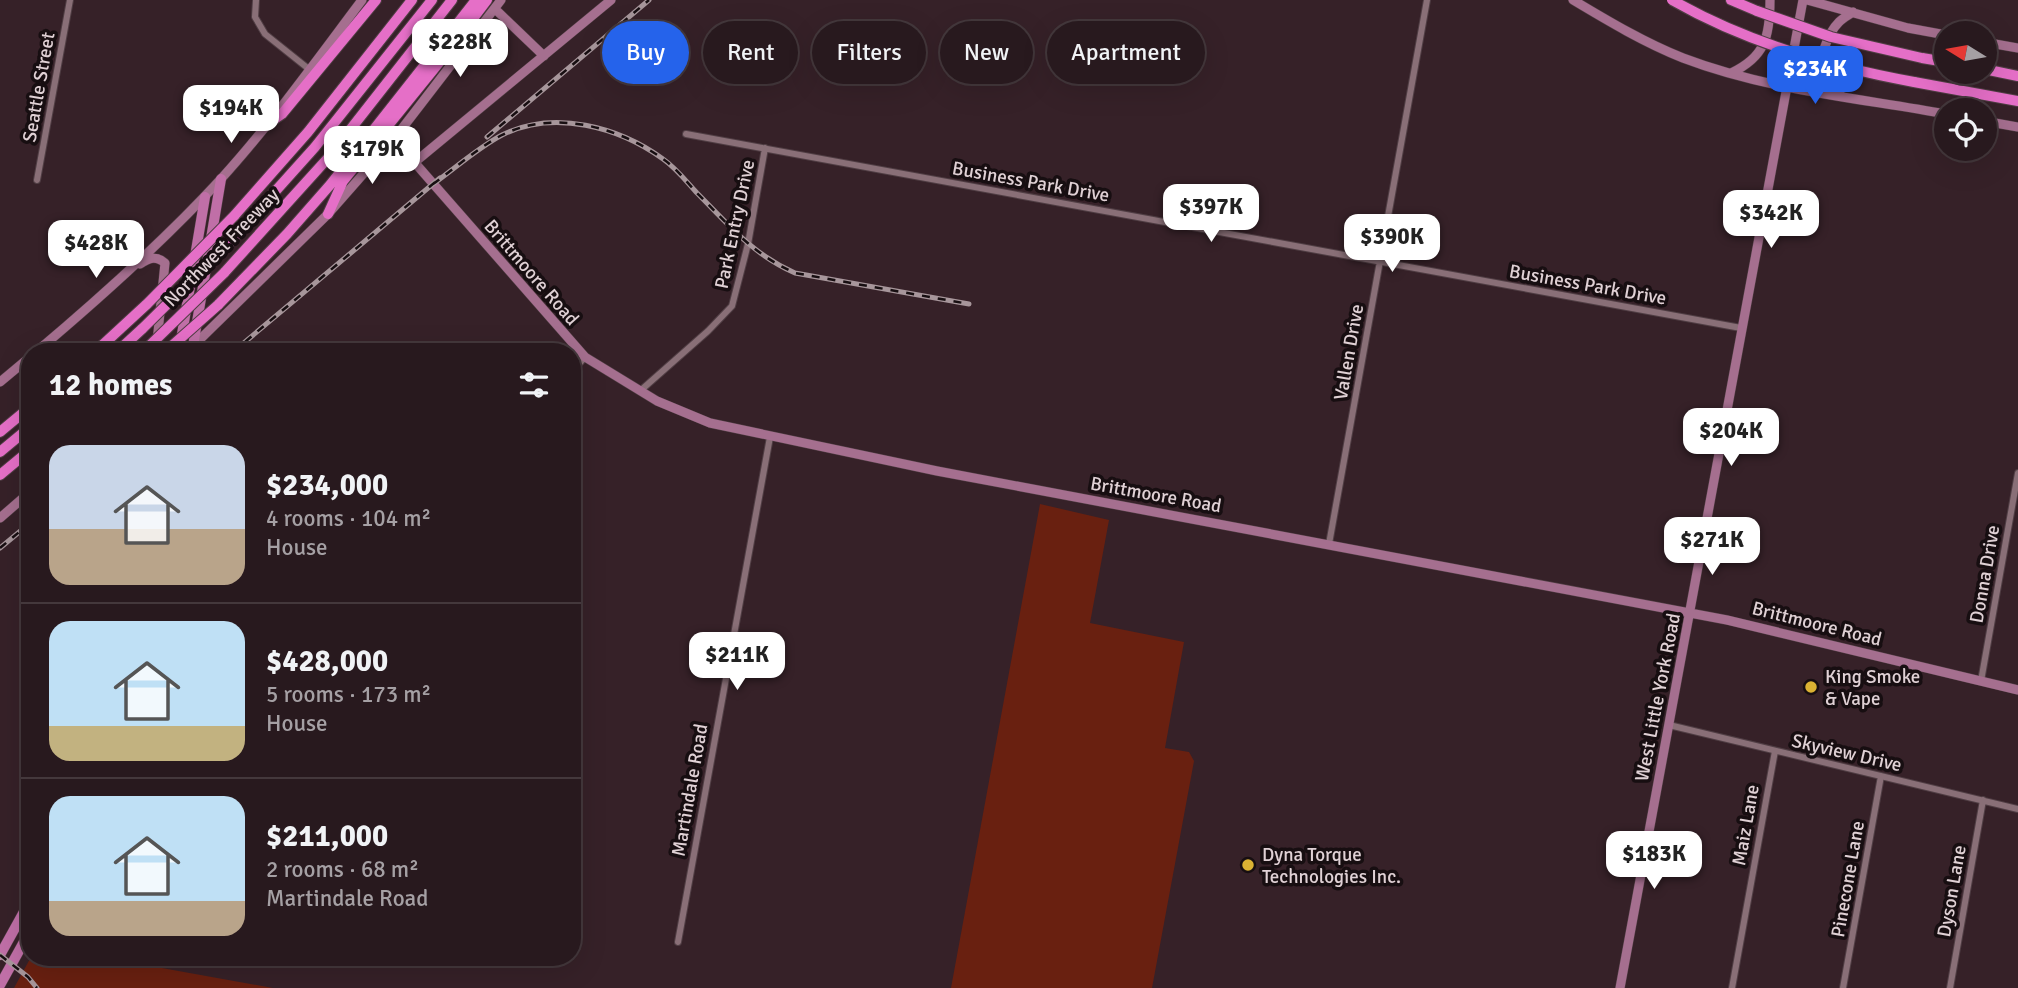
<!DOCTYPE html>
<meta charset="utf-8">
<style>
body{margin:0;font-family:Signika,sans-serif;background:#34262b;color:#f1f3f6;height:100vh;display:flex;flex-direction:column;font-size:26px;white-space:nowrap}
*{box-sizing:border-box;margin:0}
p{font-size:23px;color:#a5a0a4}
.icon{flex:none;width:38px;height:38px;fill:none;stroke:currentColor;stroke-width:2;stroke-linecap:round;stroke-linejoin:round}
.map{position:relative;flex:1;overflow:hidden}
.details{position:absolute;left:21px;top:343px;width:560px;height:623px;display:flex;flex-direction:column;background:#28191e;border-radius:28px;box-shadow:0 7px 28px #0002,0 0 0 2px #44383c}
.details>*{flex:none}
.top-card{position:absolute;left:602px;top:21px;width:665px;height:63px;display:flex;gap:14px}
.needle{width:46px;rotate:281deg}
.tools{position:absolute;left:1934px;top:21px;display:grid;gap:14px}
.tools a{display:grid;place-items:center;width:63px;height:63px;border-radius:50%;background:#28191e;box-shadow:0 7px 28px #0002,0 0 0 2px #44383c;font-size:35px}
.price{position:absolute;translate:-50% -60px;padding:0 16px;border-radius:14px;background:#fff;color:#222;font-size:23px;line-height:46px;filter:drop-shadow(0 2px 4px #0008)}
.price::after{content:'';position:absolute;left:50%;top:42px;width:21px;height:16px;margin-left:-10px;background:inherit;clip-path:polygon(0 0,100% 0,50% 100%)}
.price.current{background:#2563eb;color:#fff}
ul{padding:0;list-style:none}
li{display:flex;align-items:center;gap:21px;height:175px;padding:0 28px}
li+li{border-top:2px solid #44383c}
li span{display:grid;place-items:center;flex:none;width:196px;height:140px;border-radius:21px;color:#555}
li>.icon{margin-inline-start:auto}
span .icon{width:84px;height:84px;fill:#fffc;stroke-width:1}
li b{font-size:30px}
h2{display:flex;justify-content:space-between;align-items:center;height:84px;padding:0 28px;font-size:30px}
.pill{padding:0 24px;border-radius:32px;background:#28191e;box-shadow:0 7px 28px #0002,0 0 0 2px #44383c;font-size:24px;line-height:63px}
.pill.current{background:#2563eb;color:#fff}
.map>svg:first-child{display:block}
.green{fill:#692010}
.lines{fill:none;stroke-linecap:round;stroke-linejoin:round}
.minor-casing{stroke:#503e44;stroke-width:8}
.secondary-casing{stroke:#503e44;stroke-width:10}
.primary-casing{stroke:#503e44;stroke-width:11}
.motorway-casing{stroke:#503e44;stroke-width:12}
.minor{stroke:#896f77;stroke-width:6}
.secondary{stroke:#a56f8f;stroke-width:9}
.primary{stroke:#c06fa7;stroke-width:10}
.motorway{stroke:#e56fc7;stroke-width:10}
.rail-casing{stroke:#a7969b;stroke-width:5}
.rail{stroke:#170e11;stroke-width:2.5;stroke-dasharray:8;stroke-linecap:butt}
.motorway-bridge-casing{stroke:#503e44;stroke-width:12;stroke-linecap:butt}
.motorway-bridge{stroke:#e56fc7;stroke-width:10}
.poi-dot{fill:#dbb233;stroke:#170e11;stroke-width:2.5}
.labels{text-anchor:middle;stroke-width:7;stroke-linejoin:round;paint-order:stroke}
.street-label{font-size:19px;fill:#e0d1d5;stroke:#170e11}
.poi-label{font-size:19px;fill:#e0d1d5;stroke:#170e11;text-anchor:start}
</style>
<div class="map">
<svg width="2018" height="988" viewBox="0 0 2018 988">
<rect width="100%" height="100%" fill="#362128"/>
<!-- green -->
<path class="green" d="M1040 504 1109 520 1090 623 1184 642 1165 748 1189 752 1194 761 1152 988H951Z
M31 957H101L273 988H14Z"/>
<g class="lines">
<defs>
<path id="minor" d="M256 0 255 17 265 34 310 70
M686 134 1741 328
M37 180 70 0
M572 372 585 357
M640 391 708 331 732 306 748 244 765 148
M1329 544 1427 0
M1981 681 2018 473
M1669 725 2018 809
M678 942 770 437
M1732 988 1775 751
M1843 988 1881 776
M1950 988 1983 800"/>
<path id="secondary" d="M1573 0C1608 21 1645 43 1683 58 1767 90 1858 98 1946 114
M1807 0 1908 28 1946 35
M495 9 544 56
M1984 42 2018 48
M1731 73C1765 57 1770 37 1770 0
M1840 92C1834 88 1827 85 1824 78 1816 62 1828 33 1839 22 1843 18 1849 15 1853 12
M1984 121 2018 127
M394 139 585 357 657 401 710 423 937 471 1727 620 2018 690
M415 162 611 0
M140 264C149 258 156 255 165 263L156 352
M36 352C100 298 163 242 220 180 271 124 316 61 362 0
M187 352 328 214 394 139 501 0
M0 382 30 357
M0 518 30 492
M1620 988 1803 0"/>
<path id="primary" d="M179 352 205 197
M192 352 221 179
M0 955 30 901
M0 985 30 931"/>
<path id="motorway" d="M1731 0 1757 11
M1922 58 1946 62
M1984 69 2018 76
M1914 82 2018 101
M269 123 282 114 376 0
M328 214 343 181 450 49 487 0
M234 216 308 132 412 0
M229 243 315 147 432 0
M224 273 328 158 452 0
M218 305 287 234 330 185 476 0
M95 352 147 304
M117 352 143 328
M0 432 30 407
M0 452 30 427
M0 475 30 450"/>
</defs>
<!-- minor casing -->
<use href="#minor" class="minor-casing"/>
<!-- secondary casing -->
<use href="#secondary" class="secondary-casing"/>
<!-- primary casing -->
<use href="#primary" class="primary-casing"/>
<!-- motorway casing -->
<use href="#motorway" class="motorway-casing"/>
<!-- minor -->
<use href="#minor" class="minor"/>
<!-- secondary -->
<use href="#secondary" class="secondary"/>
<!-- primary -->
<use href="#primary" class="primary"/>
<!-- motorway -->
<use href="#motorway" class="motorway"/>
<defs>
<path id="rail" d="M487 137 649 0
M433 184C454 169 479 147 502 135 554 109 619 127 663 159 676 168 686 181 697 193 729 225 752 254 795 273L969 304
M233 352 440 178
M0 548 30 523
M0 955 28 977 37 988"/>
</defs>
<!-- rail casing -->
<use href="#rail" class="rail-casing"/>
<!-- rail -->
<use href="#rail" class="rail"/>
<defs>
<path id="motorway-bridge" d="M1672 0C1747 43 1831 67 1914 82
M1757 11 1831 37 1922 58
M147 304 234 216
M143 328 229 243
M143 352 224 273
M165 352 218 305"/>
</defs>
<!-- motorway-bridge casing -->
<use href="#motorway-bridge" class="motorway-bridge-casing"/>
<!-- motorway-bridge -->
<use href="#motorway-bridge" class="motorway-bridge"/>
</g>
<!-- markers -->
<g class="poi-dot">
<circle cx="1811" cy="687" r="7"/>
<circle cx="1248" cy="865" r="7"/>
</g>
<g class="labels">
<!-- street labels -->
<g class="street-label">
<text transform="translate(38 87) rotate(-80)" y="7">Seattle Street</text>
<text transform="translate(1031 181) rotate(10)" y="7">Business Park Drive</text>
<text transform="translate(734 224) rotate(-78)" y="7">Park Entry Drive</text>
<text transform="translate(221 247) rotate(-46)" y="7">Northwest Freeway</text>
<text transform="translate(532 272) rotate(49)" y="7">Brittmoore Road</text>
<text transform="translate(1588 284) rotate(10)" y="7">Business Park Drive</text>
<text transform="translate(1348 352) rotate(-80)" y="7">Vallen Drive</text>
<text transform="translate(1156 494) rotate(10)" y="7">Brittmoore Road</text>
<text transform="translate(1984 574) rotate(-80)" y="7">Donna Drive</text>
<text transform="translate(1817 623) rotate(14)" y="7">Brittmoore Road</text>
<text transform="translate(1657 697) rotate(-79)" y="7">West Little York Road</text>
<text transform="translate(1847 752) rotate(13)" y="7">Skyview Drive</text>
<text transform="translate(689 790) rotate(-80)" y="7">Martindale Road</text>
<text transform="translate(1745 825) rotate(-80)" y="7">Maiz Lane</text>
<text transform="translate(1847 879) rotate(-80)" y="7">Pinecone Lane</text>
<text transform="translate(1951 891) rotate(-80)" y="7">Dyson Lane</text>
</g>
<!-- poi labels -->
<g class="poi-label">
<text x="1825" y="683">King Smoke<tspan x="1825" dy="22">&amp; Vape</tspan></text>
<text x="1262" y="861">Dyna Torque<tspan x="1262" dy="22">Technologies Inc.</tspan></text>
</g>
</g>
</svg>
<div class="tools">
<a><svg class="needle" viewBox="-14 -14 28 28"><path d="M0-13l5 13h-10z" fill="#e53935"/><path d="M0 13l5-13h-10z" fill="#a5a0a4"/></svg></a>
<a><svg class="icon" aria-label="locate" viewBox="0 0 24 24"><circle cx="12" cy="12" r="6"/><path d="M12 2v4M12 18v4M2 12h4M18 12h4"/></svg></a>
</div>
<b class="price" style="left:460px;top:79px">$228K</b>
<b class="price current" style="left:1815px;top:106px">$234K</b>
<b class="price" style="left:231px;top:145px">$194K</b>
<b class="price" style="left:372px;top:186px">$179K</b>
<b class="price" style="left:1211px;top:244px">$397K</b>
<b class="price" style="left:1771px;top:250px">$342K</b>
<b class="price" style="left:1392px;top:274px">$390K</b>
<b class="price" style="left:96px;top:280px">$428K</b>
<b class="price" style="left:1731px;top:468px">$204K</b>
<b class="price" style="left:1712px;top:577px">$271K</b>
<b class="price" style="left:737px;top:692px">$211K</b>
<b class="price" style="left:1654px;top:891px">$183K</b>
<div class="top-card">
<a class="pill current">Buy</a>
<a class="pill">Rent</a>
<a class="pill">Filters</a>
<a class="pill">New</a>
<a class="pill">Apartment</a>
</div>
<section class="details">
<h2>12 homes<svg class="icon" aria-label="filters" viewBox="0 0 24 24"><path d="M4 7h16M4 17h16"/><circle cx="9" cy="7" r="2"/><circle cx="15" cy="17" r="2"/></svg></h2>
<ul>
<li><span style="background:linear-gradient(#c9d6e8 60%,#b9a48a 0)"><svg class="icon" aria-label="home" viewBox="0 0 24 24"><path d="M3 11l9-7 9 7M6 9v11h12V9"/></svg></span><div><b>$234,000</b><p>4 rooms · 104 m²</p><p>House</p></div></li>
<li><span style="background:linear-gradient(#bfe0f5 75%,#c2b280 0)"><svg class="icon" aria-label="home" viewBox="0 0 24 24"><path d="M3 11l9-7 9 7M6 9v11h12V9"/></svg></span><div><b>$428,000</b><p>5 rooms · 173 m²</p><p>House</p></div></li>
<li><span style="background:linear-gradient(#bfe0f5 75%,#b9a48a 0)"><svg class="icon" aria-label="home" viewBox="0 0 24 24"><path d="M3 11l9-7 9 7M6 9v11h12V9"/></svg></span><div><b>$211,000</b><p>2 rooms · 68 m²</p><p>Martindale Road</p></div></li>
</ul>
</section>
</div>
